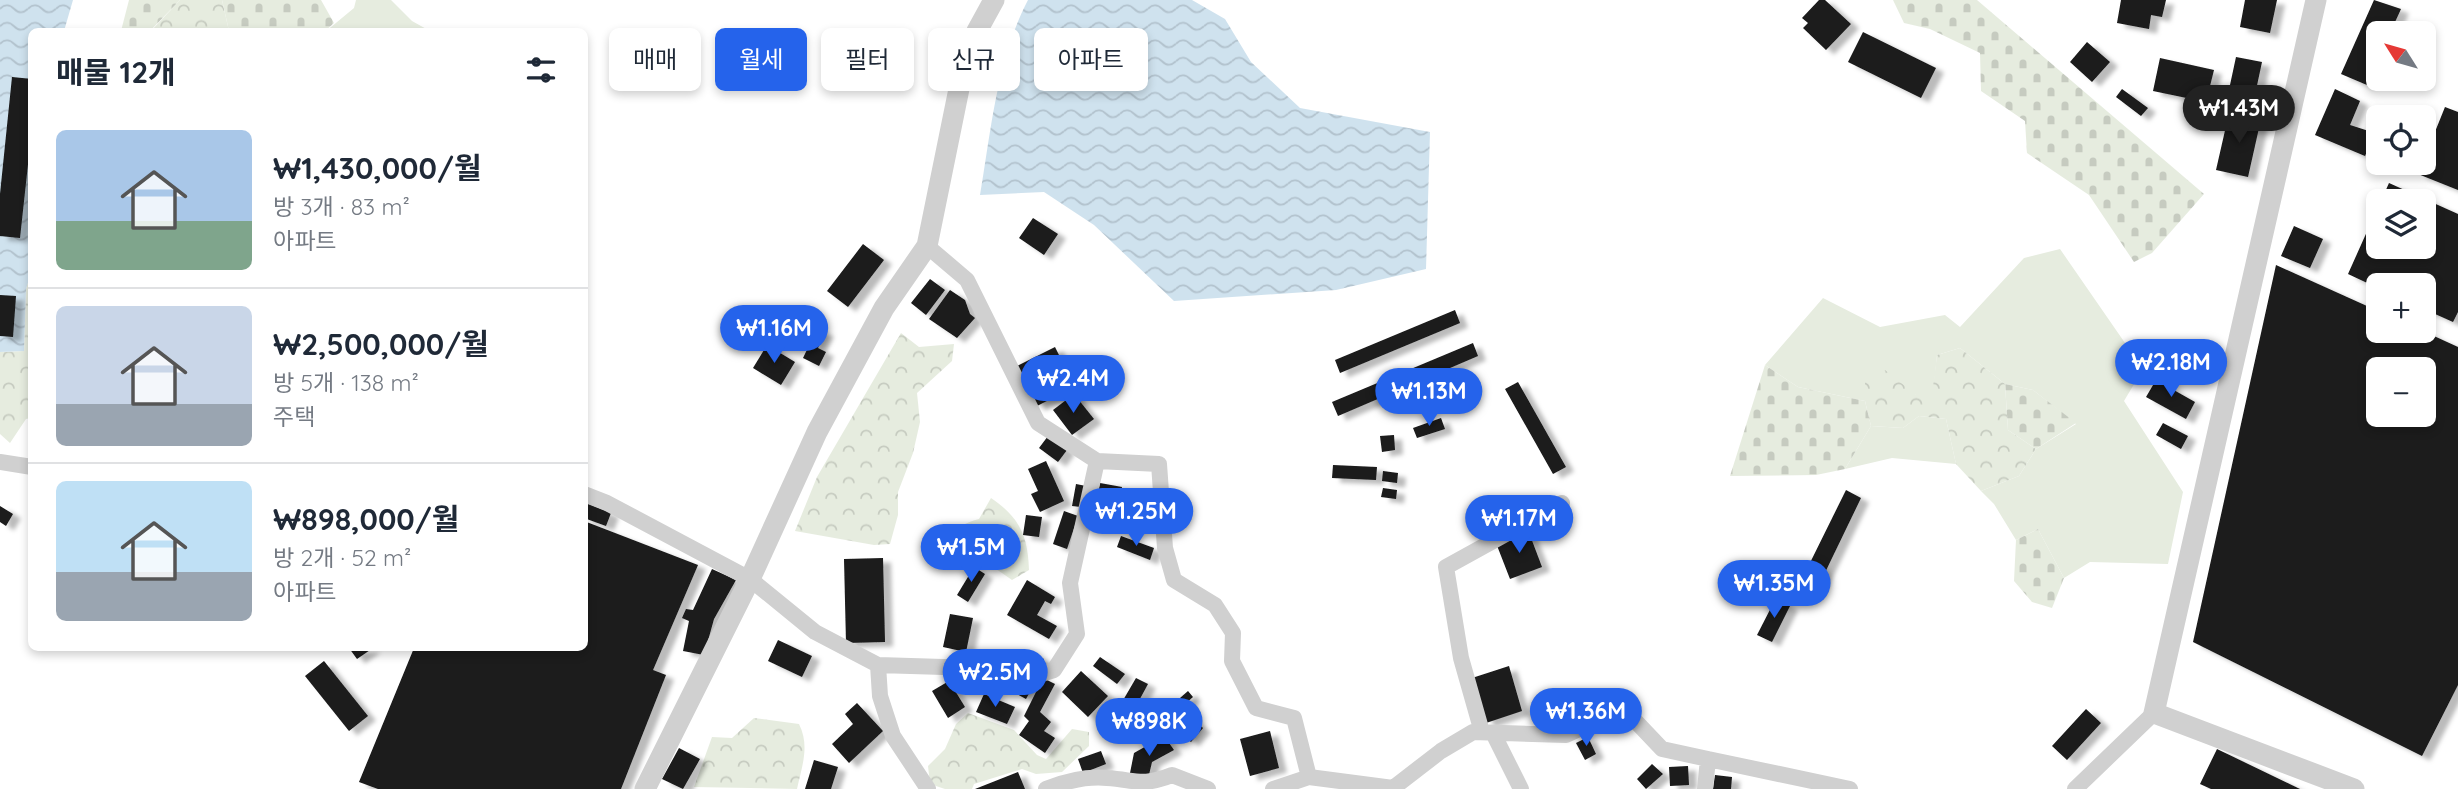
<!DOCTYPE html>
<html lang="ko">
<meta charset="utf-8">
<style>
body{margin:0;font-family:Quicksand,"Noto Sans KR",sans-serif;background:#f6f6f7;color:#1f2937;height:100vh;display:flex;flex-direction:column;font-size:26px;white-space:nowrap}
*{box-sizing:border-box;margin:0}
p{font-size:23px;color:#747a83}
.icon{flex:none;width:38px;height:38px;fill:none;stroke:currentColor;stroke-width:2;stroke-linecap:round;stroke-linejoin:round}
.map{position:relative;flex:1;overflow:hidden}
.side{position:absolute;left:28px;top:28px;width:560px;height:623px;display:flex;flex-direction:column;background:#fff;border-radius:10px;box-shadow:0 4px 10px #0003}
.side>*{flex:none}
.hud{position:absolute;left:609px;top:28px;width:665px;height:63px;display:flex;gap:14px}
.needle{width:46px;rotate:307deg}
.tools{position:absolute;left:2366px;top:21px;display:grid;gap:14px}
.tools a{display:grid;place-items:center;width:70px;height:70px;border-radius:10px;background:#fff;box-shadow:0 4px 10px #0003;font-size:35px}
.price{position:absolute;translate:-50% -60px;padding:0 16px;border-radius:24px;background:#2563eb;color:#fff;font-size:23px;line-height:46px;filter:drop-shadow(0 2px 4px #0008)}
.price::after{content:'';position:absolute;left:50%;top:42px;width:21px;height:16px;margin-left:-10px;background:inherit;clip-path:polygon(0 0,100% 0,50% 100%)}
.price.on{background:#222;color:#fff}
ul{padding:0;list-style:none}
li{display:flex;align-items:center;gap:21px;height:175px;padding:0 28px}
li+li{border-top:2px solid #e0e1e3}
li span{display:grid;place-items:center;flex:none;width:196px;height:140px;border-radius:10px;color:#555}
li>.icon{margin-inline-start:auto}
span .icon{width:84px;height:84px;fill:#fffc;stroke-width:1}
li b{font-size:30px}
h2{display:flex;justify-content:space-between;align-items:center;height:84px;padding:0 28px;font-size:30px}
.pill{padding:0 24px;border-radius:10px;background:#fff;box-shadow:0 4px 10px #0003;font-size:24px;line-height:63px}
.pill.on{background:#2563eb;color:#fff}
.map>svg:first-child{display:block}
.green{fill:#e6ecdf}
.forest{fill:url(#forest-crowns)}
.cemetery{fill:url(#cemetery-stones)}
.water{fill:url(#water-waves)}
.building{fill:#1a1a1a;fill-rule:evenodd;filter:url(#shadow)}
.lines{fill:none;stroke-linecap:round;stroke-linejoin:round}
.minor{stroke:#d0d0d0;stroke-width:16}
.tertiary{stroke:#d0d0d0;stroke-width:21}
</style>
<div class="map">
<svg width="2458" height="789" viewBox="0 0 2458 789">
<defs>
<pattern id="forest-crowns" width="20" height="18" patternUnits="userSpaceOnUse" patternTransform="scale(1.75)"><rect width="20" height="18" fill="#e6ecdf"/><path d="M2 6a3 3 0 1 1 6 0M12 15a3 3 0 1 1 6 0" fill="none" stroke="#c6cbc0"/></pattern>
<pattern id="cemetery-stones" width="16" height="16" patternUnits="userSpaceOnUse" patternTransform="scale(1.75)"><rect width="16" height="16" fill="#e6ecdf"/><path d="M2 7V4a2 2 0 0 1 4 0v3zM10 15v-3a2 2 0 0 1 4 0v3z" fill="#c6cbc0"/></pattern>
<pattern id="water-waves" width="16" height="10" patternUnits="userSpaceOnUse" patternTransform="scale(1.75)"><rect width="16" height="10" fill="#cfe2ee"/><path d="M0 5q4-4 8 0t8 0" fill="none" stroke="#b2c2cd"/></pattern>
<filter id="shadow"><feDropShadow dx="8" dy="4.5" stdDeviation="2" flood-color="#0004"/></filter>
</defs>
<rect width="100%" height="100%" fill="#fff"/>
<!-- green -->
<path class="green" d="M356 0H391L412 21 430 31 325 32 354 8Z
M2060 249 2143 369 2124 401 2183 492 2168 564 2090 562 2064 578 2038 529 2016 540 1994 504 1981 491 2019 476 2036 449 2076 424 2033 390 2005 384 1960 348 1937 355 1933 395H1916L1865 380V401L1798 387 1765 365 1823 298 1880 327 1945 315 1960 327 2024 258Z
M1919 416 1946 419 1956 464 1892 458 1845 469 1871 426 1903 428Z"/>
<!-- forest -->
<path class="forest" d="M180 0H222L229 31 150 32Z
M31 270V418L26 419 10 443 0 434V352L24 351 26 289Z
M901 333 919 347 954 344 952 361 917 393 920 422 913 453 898 492V515L890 544 874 545 795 531 817 477Z
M1960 348 2005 384 2008 430 2036 449 2019 476 1981 491 1956 464 1946 419 1919 416 1903 428 1871 426 1865 401V380L1885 370 1916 395H1932L1937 355Z
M991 498C1019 517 1028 535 1029 570L1012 580 989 564 951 559C955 534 952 526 979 519Z
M968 713 1014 730 1037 755 1046 759 1072 729 1089 732V746L1062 772 1036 774 1022 769 974 784 972 789H945L930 784 928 766 945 749 956 724Z
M754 718 799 724C810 746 802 766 797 789L694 787 712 737 732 738Z"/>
<!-- cemetery -->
<path class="cemetery" d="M129 0H180L150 31H121Z
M222 0H321L334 23 325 31H229Z
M1893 0H1977L2204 194 2152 253 2134 262 2089 195 2027 153 2025 121 1981 91 1980 53 1930 29 1904 23Z
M1765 365 1798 387 1865 401 1871 426 1845 469 1816 475 1730 476Z
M2005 384 2033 390 2076 423 2036 449 2008 430Z
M2038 529 2064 578 2052 608 2032 602 2014 581 2016 540Z"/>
<!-- water -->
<path class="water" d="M0 0H73L64 31 32 32V270L26 289 24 351 0 352Z
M1028 0H1192L1225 19 1251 62 1300 108 1430 132 1426 269 1336 290 1174 301 1094 225 1044 192 980 195C991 131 997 59 1028 0Z"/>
<!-- building -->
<path class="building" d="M1819 0H1825L1851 24 1826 50 1803 28 1808 23 1802 18Z
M2121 0H2166L2162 17 2151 15 2149 29 2117 23Z
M2245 0H2277L2270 33 2240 27Z
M2374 0 2401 9 2390 33H2378V60L2367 85 2341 74Z
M1863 32 1936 68 1921 98 1848 62Z
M2087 42 2110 62 2092 82 2070 62Z
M2236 57 2262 62 2253 104 2227 99Z
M2160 58 2214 70 2206 102 2153 91Z
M12 77 32 79V127L20 238 0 236V194Z
M2122 89 2148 108 2141 116 2116 97Z
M2335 89 2360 101 2350 125 2375 133 2365 156 2315 135Z
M2445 107 2458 112V190L2418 174Z
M2229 113 2261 119 2248 177 2216 170Z
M2389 183 2458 214V312L2453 322 2424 309V285H2378V288L2348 274 2378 207V247H2424V201H2381Z
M1033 218 1058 234 1044 255 1019 238Z
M2294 226 2323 239 2310 268 2281 256Z
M863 244 884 260 848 307 827 291Z
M2276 265 2378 311V331H2423L2458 347V685L2422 756 2193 642ZM2378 369H2424V415H2378Z
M930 279 945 290 926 315 911 303Z
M950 290 965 300 970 314 975 318 957 338 929 319Z
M0 295 16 296 13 337 0 336Z
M1455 310 1460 323 1340 373 1335 360Z
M817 329 826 332 818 348 826 352 819 366 803 358Z
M1473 343 1478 356 1338 416 1332 402Z
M767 345 795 362 781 385 753 368Z
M1055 347 1068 373 1087 363 1094 377 1037 406 1017 366Z
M2156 380 2195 402 2186 419 2146 397Z
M1518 382 1566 467 1553 474 1505 389Z
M1074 394 1094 419 1072 435 1053 410Z
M1441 418 1445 429 1417 438 1413 428Z
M2163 423 2188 436 2181 449 2156 435Z
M1394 435 1395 450 1382 452 1380 436Z
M1048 436 1067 450 1058 462 1039 448Z
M1046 461 1064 501 1040 512 1031 494 1038 491 1028 469Z
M1333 465 1377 467 1376 480 1332 478Z
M1383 471 1398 473 1397 483 1382 481Z
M1100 483 1122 487 1115 523 1092 518Z
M1076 484 1086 486 1081 507 1072 506Z
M1383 488 1397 490 1396 499 1381 497Z
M1846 490 1861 498 1819 585 1803 577Z
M584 502 611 513 606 526 584 518Z
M0 506 13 514 6 526 0 522Z
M1064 511 1078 516 1067 549 1053 544Z
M1026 515 1042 517 1039 537 1023 535Z
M584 521 698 565 653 670 666 675 621 789H378L359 782 414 648H584Z
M1528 530 1542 567 1510 579 1496 543Z
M1121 536 1154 548 1150 560 1117 547Z
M883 558 885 642 846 643 844 559Z
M974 567 985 574 968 602 957 595Z
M712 569 736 580 714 619 704 655 683 651 689 621 682 618 686 609 693 610Z
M1027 580 1055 597 1051 604 1045 601 1037 615 1057 626 1049 639 1007 615Z
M1776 598 1790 606 1772 642 1757 635Z
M950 614 973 618 966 652 943 647Z
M778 640 812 656 802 677 768 661Z
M349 648H373L357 659Z
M1025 652 1044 659 1041 670 1021 663Z
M1100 657 1125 674 1117 684 1093 666Z
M324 661 368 716 349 731 305 676Z
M1509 666 1522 711 1486 723 1472 678Z
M1081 671 1108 696 1088 717 1062 692Z
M1025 673 1037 679 1026 699 1015 693Z
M1043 678 1055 684 1040 712 1051 722 1044 731 1055 738 1045 753 1019 735 1029 721 1024 716Z
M1136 678 1148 684 1135 708 1122 702Z
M949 681 965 707 948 718 932 691Z
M1188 691 1193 697 1169 718 1164 712Z
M984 694 1015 707 1007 724 976 712Z
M857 703 883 731 849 763 832 744 853 724 845 714Z
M2086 709 2101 723 2067 760 2052 746Z
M1185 712 1203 728 1191 742 1173 725Z
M1270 731 1279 768 1250 776 1240 739Z
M1164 736 1174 750 1152 762 1148 779 1129 778 1134 753Z
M1588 737 1596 754 1585 760 1576 743Z
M679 748 700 759 683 789 662 779Z
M2217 749 2300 789H2211L2200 784Z
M1101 751 1106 764 1083 773 1078 759Z
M814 760 838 767 831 789H805Z
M1652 764 1663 774 1646 789 1637 779Z
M1688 766 1689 785 1670 786 1669 767Z
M1018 772 1025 789H975Z
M1715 775 1732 777 1731 789H1713Z"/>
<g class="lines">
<!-- minor -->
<path class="minor" d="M927 246 967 280 1038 423 1097 461 1159 464 1165 548 1174 580 1215 605 1233 633 1232 661 1256 708 1294 718 1309 777 1393 788 1441 751 1473 732 1566 735 1624 709 1662 749 1708 759
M0 462 32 467
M584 494 607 503 750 579 815 632 878 665 880 696 893 736 928 789
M878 665 1009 669 1041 674 1054 670 1077 634 1070 583 1097 461
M1482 732 1461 658 1446 567 1562 503
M1493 733 1521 789
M1046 789C1066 781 1085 776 1107 778 1137 780 1141 787 1172 775L1208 789
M1273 789 1309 777
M1705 789 1708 759 1850 789
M2075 789 2154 713"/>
<!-- tertiary -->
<path class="tertiary" d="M2316 0 2154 713 2354 789
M645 789 750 579 817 432 884 308 927 246 961 79 977 31 994 0"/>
</g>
</svg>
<div class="tools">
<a><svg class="needle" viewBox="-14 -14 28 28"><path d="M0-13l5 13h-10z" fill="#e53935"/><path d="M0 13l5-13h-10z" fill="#747a83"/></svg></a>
<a><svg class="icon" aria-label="locate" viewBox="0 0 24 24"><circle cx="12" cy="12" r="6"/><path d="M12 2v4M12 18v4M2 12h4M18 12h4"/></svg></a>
<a><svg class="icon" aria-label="layers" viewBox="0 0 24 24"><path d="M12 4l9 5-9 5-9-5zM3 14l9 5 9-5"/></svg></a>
<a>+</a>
<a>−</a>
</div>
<b class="price on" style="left:2239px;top:145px">₩1.43M</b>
<b class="price" style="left:774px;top:365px">₩1.16M</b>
<b class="price" style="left:2171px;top:399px">₩2.18M</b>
<b class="price" style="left:1073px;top:415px">₩2.4M</b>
<b class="price" style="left:1429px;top:428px">₩1.13M</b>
<b class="price" style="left:1136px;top:548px">₩1.25M</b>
<b class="price" style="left:1519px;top:555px">₩1.17M</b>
<b class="price" style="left:971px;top:584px">₩1.5M</b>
<b class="price" style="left:1774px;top:620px">₩1.35M</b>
<b class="price" style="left:995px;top:709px">₩2.5M</b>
<b class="price" style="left:1586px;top:748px">₩1.36M</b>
<b class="price" style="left:1149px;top:758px">₩898K</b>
<div class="hud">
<a class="pill">매매</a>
<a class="pill on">월세</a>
<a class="pill">필터</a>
<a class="pill">신규</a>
<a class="pill">아파트</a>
</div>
<section class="side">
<h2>매물 12개<svg class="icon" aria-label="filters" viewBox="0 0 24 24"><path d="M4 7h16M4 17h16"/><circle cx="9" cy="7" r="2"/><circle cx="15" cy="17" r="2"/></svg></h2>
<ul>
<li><span style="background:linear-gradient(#a9c7e8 65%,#7fa58c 0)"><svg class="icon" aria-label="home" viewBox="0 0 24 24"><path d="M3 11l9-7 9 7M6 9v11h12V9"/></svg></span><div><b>₩1,430,000/월</b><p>방 3개 · 83 m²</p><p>아파트</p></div></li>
<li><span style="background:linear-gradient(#c9d6e8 70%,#9aa5b1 0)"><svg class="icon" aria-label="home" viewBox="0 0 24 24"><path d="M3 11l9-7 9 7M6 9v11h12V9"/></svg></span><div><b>₩2,500,000/월</b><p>방 5개 · 138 m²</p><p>주택</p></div></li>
<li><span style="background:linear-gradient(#bfe0f5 65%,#9aa5b1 0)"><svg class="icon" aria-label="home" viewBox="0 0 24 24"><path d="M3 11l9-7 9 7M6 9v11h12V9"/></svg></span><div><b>₩898,000/월</b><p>방 2개 · 52 m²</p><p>아파트</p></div></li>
</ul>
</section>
</div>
